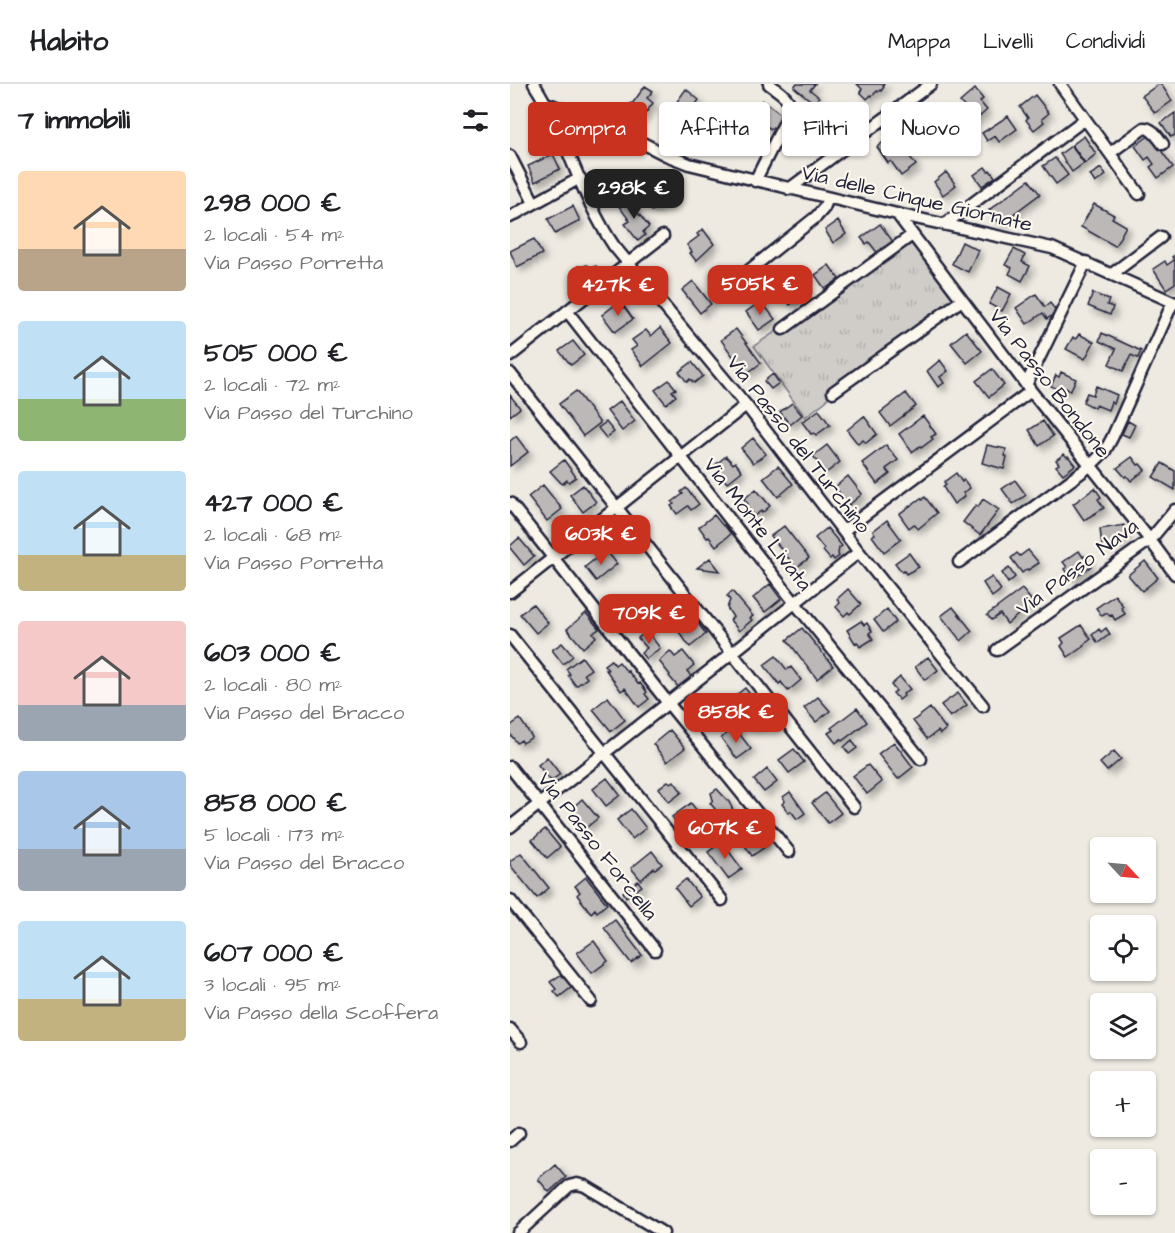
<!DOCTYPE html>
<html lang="it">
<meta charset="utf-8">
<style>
body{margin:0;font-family:"Architects Daughter",sans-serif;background:#f2f2f2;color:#202124;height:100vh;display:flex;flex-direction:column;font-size:22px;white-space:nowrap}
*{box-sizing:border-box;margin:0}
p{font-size:20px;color:#757577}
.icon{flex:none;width:33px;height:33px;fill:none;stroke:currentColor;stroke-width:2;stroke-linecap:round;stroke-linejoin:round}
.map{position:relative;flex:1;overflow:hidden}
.sheet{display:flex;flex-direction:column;background:#fff;width:510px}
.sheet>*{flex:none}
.top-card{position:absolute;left:18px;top:18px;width:556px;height:54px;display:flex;gap:12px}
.needle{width:39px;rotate:116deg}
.buttons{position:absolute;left:580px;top:753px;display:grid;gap:12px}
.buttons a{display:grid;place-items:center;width:66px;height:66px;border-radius:6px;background:#fff;box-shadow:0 2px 4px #0004;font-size:30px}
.price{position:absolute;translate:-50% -51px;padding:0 14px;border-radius:12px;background:#c8321e;color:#fff;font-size:20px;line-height:39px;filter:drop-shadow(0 2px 3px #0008)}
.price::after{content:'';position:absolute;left:50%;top:36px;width:18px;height:14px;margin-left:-9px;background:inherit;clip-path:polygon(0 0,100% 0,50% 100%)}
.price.on{background:#222;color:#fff}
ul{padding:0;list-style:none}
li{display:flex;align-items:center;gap:18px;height:150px;padding:0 18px}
li span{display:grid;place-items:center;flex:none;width:168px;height:120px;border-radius:6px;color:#555}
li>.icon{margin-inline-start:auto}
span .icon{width:72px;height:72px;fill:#fffc;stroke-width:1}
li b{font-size:26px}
h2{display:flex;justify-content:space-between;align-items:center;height:72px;padding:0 18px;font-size:26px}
.chip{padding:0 21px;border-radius:6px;background:#fff;box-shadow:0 2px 4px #0004;font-size:21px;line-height:54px}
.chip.on{background:#c8321e;color:#fff}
header{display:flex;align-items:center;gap:36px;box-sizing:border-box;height:84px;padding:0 30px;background:#fff;border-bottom:2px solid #e0e0e0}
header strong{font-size:28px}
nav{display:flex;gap:33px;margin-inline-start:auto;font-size:21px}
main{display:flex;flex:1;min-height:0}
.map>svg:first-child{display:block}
.grass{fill:url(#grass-tufts);stroke:#797882;stroke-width:1.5}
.building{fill:#bcb8b8;stroke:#22223b;stroke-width:1.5;filter:url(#shadow)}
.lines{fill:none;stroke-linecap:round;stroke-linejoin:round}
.minor-casing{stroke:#22223b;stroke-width:15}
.minor{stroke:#fbf7ec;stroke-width:10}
.labels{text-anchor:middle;stroke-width:4.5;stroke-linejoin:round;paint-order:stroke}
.street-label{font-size:21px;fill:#22223b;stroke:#fbf7ec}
</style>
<header>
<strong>Habito</strong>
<nav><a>Mappa</a><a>Livelli</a><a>Condividi</a></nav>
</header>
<main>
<section class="sheet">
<h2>7 immobili<svg class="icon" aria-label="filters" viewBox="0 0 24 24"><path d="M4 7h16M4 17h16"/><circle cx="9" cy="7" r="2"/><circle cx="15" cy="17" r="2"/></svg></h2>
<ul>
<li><span style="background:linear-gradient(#ffd9b3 65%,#b9a48a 0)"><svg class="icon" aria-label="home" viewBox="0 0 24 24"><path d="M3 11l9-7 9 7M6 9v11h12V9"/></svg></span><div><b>298 000 €</b><p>2 locali · 54 m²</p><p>Via Passo Porretta</p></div></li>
<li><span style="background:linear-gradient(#bfe0f5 65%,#8fb573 0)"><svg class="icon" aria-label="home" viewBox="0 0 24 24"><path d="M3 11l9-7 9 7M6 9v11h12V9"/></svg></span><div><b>505 000 €</b><p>2 locali · 72 m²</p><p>Via Passo del Turchino</p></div></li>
<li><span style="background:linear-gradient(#bfe0f5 70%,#c2b280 0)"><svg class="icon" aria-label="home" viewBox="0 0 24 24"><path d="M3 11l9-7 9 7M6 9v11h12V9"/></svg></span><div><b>427 000 €</b><p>2 locali · 68 m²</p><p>Via Passo Porretta</p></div></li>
<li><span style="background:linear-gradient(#f6c9c9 70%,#9aa5b1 0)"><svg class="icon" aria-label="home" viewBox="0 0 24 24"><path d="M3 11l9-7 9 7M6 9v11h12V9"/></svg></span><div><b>603 000 €</b><p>2 locali · 80 m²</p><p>Via Passo del Bracco</p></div></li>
<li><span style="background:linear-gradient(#a9c7e8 65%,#9aa5b1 0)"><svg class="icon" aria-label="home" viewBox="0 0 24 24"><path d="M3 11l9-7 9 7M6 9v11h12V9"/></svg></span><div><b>858 000 €</b><p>5 locali · 173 m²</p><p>Via Passo del Bracco</p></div></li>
<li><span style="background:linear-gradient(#bfe0f5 65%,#c2b280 0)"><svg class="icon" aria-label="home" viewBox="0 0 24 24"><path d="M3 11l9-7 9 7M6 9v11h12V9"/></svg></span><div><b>607 000 €</b><p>3 locali · 95 m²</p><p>Via Passo della Scoffera</p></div></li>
</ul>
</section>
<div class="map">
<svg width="665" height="1149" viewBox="0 0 665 1149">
<defs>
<pattern id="grass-tufts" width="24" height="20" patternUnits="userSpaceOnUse" patternTransform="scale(1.5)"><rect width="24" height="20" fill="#d0cdc9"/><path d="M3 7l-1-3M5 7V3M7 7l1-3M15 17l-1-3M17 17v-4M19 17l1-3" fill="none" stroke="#b2b0ae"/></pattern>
<filter id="shadow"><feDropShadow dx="4.5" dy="4.5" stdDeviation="3" flood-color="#0004"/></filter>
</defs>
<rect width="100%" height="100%" fill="#eeeae2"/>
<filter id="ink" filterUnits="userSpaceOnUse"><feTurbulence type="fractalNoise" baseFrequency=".0167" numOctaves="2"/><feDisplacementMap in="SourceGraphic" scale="12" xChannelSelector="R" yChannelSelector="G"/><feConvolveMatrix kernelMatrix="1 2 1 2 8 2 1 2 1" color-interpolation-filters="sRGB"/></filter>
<g filter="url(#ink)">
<!-- grass -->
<path class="grass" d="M403 156 448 214 320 309 316 317 295 333 244 262Z"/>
<!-- building -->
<path class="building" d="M286 0H305L300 6 309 13 304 19 284 3Z
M347 0H374L373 2 374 3 371 7 370 6 368 8 367 7 362 12 361 11 357 15 350 8 352 5Z
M649 0H651L662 17 645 29 632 12Z
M135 2 143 7 137 14 143 19 132 34 117 23 121 19 122 20Z
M176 5 189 16 176 33 163 23Z
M465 5 473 15 470 18 477 26 466 36 450 18Z
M525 11 539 29 532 35 534 38 524 46 516 36 518 34 510 23Z
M252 16 272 31 269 35 273 38 267 46 263 43 261 45 240 32Z
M665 29V51L661 53 651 39Z
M498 32 507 45 489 58 485 52 477 57 472 49Z
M410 34 415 40 412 42 418 51 405 60 398 51 400 50 396 44Z
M440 42 444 48 432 57 427 51Z
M640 51 663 83 648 94 640 83 644 80 639 73 635 76 625 62Z
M381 52 392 68 395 66 406 81 391 92 381 77 378 79 367 63Z
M574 52 586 70 575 79 562 61Z
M561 62 574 79 562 88 550 70Z
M43 70 50 85 25 98 18 82Z
M545 74 558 91 546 100 533 82Z
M475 83 478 87 480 86 485 93 472 102 464 91Z
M591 84 596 91 585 99 580 91Z
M103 86 109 94 100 100 94 93Z
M139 86 160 114 142 127 121 99Z
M436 88 446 101 433 111 424 98Z
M519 96 530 110 490 140 479 126Z
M117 115 139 143 133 148 135 151 128 157 115 140 120 137 108 121Z
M584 120 604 131 602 134 616 142 605 162 571 143Z
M63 122 70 137 45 150 38 135Z
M328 137 336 150 323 159 315 146Z
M370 140 384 159 369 171 359 158 356 160 351 154Z
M193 145 204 160 186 177 180 169 182 168 177 161 189 152 187 150Z
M24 155 32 170 7 183 0 167Z
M452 158 468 166 458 188 442 180Z
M504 165 515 171 512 178 520 182 512 197 499 190 502 184 495 181Z
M665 171V199L656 205 643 185 655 177 657 181 664 176 662 173Z
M77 181 79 185 86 182 91 192 84 195 81 202 62 195 68 182 71 183Z
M319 181 329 195 315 205 305 191Z
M283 191 296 209 280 221 267 203Z
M183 197 201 220 190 229 172 206Z
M488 203 501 210 492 227 479 220Z
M583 209 599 216 597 221 603 223 600 231 578 222Z
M526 210 535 223 540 219 547 228 537 235 533 229 517 240 506 224Z
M110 217 123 235 105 248 92 231Z
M251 217 265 235 249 246 236 228Z
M150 244 162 259 133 282 121 266 127 262 122 256 136 246 141 252Z
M226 245 251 279 236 290 211 256Z
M456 247 472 267 457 279 441 259Z
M592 249 631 267 628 274 621 271 613 287 599 280 606 265 589 257Z
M569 250 584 258 575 275 556 265 563 253 566 255Z
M63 257 74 271 61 281 49 267Z
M430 276 438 287 430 293 434 299 428 303 417 287Z
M182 278 193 292 184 299 180 295 177 298 169 288Z
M482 285 494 301 479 313 466 297Z
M551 288 566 295 560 307 556 304 554 308 541 302 546 291 549 293Z
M263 290 269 299 261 305 254 297Z
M159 296 166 305 162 307 166 312 156 320 145 306Z
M586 302 607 311 604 320 601 318 598 326 586 321 585 324 573 318 577 309 583 311Z
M66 307 90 339 73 352 49 320Z
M396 309 406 322 380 342 370 329Z
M0 311 10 324 0 332Z
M110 317 125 337 112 347 97 327Z
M282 319 292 331 280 341 270 328Z
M309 326 320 341 306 351 304 349 301 350 292 338Z
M354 332 367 350 356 359 353 356 348 360 337 346Z
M413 332 426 350 421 353 423 355 411 364 410 362 402 368 389 350Z
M533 337 543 352 529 362 519 346Z
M618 337 625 341 619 353 612 350Z
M96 338 104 348 96 354 88 344Z
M6 352 18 368 0 382V357Z
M243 354 256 370 243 379 231 364Z
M317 361 330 378 316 389 303 372Z
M376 361 388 376 376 385 380 390 367 400 352 379Z
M477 361 496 365 495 372 497 373 494 385 472 379Z
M554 370 557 373 558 372 565 381 553 390 546 382 549 380 546 376Z
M216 372 223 380 225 378 232 387 217 399 204 382Z
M622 373 628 381 630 380 635 386 621 397 617 392 615 393 607 384Z
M54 376 66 393 59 398 57 396 52 400 40 387Z
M652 379 665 387V406L643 393Z
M268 382 283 400 268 413 253 394Z
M446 389 452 398 454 396 460 404 453 409 455 412 444 420 433 403 436 401 434 398Z
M338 392 352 410 339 421 325 403Z
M505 396 516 411 503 420 492 405Z
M33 401 52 425 37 437 18 413Z
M73 401 86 418 73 428 60 411Z
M176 404 189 420 181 426 178 422 167 430 161 422 164 420 162 418 173 410 171 408Z
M585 404 591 413 588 415 594 424 574 436 563 420Z
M246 405 260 422 252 429 251 427 244 432 235 422 238 420 234 415Z
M415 413 427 429 408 445 404 440 399 444 389 430 411 414 412 416Z
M473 415 489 426 470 451 453 438 466 421 468 423Z
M204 431 213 442 214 441 221 450 206 462 199 453 197 454 189 443Z
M377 436 391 455 374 468 362 452 365 450 363 447Z
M614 441 616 452 613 453V456L608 457 609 459 592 462 590 445Z
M274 442 299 474 286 484 261 452Z
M317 444 332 462 329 464 328 470 329 472 324 476 322 473 320 475 313 467 314 465 305 454Z
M9 454 24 472 14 481 0 464V462Z
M96 466 107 480 86 497 75 483Z
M518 466 529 479 518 486 517 485 512 489 501 474 507 469 510 472Z
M569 467 573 473 574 472 581 482 562 496 554 485 557 483 553 478Z
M399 469 409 483 396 490 394 487 392 488 385 479Z
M200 474 210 487 187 484Z
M635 477 648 494 632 507 618 491Z
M499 484 505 493 498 499 492 489Z
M482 493 491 506 482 513 473 499Z
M260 500 271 515 255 528 243 514Z
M338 505 351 520 340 530 338 528 334 532 326 523 330 519 327 515Z
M512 505 522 517 513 523 515 525 497 540 490 530 482 536 477 531Z
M222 507 243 532 240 534 242 536 229 547 220 536 223 533 217 524 220 516 217 512Z
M605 511 613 522 611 523 615 530 605 536 602 531 600 532 597 529 592 532 586 524Z
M23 520 38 539 26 549 10 530Z
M443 523 462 547 451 557 431 532Z
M177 525 196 550 180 563 161 537Z
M377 525 386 538 373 548 364 536Z
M76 529 89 545 83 549 86 553 73 564 57 545Z
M351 537 354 541 357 539 362 547 359 549 363 555 350 563 347 558 345 559 337 546Z
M571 541 581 555 573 561 574 562 558 573 551 562 554 559 551 554Z
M292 544 323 582 307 595 277 556Z
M596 544 600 550 588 559 582 551 589 545 591 548Z
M137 547 150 564 136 575 131 569 137 564 128 554Z
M52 559 63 572 53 580 42 566Z
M160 567 165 573 173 567 184 581 177 587 182 593 169 604 159 592 160 591 149 577Z
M266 572 277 586 281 583 291 596 278 607 271 598 269 600 254 581Z
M72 573 81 585 74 590 77 594 66 602 58 591 60 590 56 585Z
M418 573 428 586 415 596 405 583Z
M101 576 105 581 109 578 117 588 118 587 128 600 130 599 137 608 135 610 139 615 129 623 115 604 111 607 96 586H98L94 581Z
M390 593 400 605 393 610 394 612 389 616 383 609 386 607 381 601Z
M235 604 257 631 243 642 221 615Z
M448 609 457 621 440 633 431 621Z
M98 613 115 636 101 647 83 625Z
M308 613 320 627 306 638 294 624Z
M347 624 357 638 332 657 331 655 326 659 318 649 323 646 321 644Z
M420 624 436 645 430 650 428 647 417 655 403 637Z
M10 635 22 653 13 659 11 656 7 659 0 650V642Z
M225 644 241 665 227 675 211 654Z
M160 646 175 664 157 678 143 660Z
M342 656 347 664 339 670 334 663Z
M384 658 403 683 388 695 368 670Z
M284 665 294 678 279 689 269 676Z
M604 667 611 675 597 687 590 679Z
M37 673 50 690 41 697 28 681Z
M358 681 372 698 357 710 343 692Z
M257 685 267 698 254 708 244 696Z
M97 694 110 711 96 722 83 705Z
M158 697 161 699 164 697 172 708 159 718 149 704Z
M207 705 219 718 223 726 217 731 213 728 210 731 200 719 203 716 201 709Z
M280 708 295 729 287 735 281 727 279 729 272 720 275 717 273 713Z
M315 709 331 729 318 739 302 719Z
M72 715 88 734 76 744 61 725Z
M181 719 191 732 172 746 162 733Z
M121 725 136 744 122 755 107 736Z
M238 738 244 739 259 760 242 772 225 747Z
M35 745 50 763 37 774 22 756Z
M212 758 232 785 218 795 198 768Z
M142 767 152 780 145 785 144 784 131 796 121 784Z
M11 769 39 804 27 814 0 781V777Z
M76 793 97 820 87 828 85 825 81 829 67 811 70 808 65 802Z
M176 795 190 813 179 822 165 804Z
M128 797 132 802 116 813 113 808Z
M105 836 132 871 121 879 94 844Z
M84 857 98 877 82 889 67 869Z
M52 890 62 903 49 913 44 907 46 905 40 898Z
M45 1080 56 1093 39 1108 28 1095Z"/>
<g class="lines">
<defs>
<path id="minor" d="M24 0C57 51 70 112 104 162L236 321 349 468 473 622
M550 0 629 110
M36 19 103 44 156 71 179 80 387 130 542 164 665 219
M600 69 634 44C643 44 648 54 653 60
M0 72 24 119
M245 97 281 26C280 13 268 7 259 0
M279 105 421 0
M387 130 521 307 640 456 665 490
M0 133 70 94
M435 140 575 35
M237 188 306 133 314 124 318 114
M602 190 651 153
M57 227 285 519 411 675
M273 245 402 151
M0 272 153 152
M0 289 344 723
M516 301 576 178
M323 308 452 216
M0 419 158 619 279 768
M333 447 521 307
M449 478 580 382 595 367 602 354 663 218
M0 508 236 321
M0 551 212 816
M487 566 640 456 665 426
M0 683 145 866
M0 743 222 569 349 468
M0 816 81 917
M0 945 11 958
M0 1057 9 1049
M8 1149 59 1102 67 1100 75 1102 153 1149"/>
</defs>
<!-- minor casing -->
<use href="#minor" class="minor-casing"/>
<!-- minor -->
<use href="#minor" class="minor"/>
</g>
</g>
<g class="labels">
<!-- street labels -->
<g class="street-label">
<text transform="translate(407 114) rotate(13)" y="7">Via delle Cinque Giornate</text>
<text transform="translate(540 299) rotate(52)" y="7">Via Passo Bondone</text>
<text transform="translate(289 360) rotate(52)" y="7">Via Passo del Turchino</text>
<text transform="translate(248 440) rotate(52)" y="7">Via Monte Livata</text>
<text transform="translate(567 483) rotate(-37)" y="7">Via Passo Nava</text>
<text transform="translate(88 762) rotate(52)" y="7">Via Passo Forcella</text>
</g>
</g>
</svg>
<div class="buttons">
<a><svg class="needle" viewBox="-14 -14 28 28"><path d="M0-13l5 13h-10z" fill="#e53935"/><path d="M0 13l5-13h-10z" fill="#757577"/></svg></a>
<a><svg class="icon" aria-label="locate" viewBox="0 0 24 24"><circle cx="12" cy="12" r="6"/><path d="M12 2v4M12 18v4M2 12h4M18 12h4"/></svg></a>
<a><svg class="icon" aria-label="layers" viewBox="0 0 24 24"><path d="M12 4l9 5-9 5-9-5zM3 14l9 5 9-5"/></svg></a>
<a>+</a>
<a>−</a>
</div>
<b class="price on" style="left:124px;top:136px">298K €</b>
<b class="price" style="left:250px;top:232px">505K €</b>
<b class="price" style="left:108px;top:233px">427K €</b>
<b class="price" style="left:91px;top:482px">603K €</b>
<b class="price" style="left:139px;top:561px">709K €</b>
<b class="price" style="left:226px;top:660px">858K €</b>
<b class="price" style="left:215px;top:776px">607K €</b>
<div class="top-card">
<a class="chip on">Compra</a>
<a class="chip">Affitta</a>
<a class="chip">Filtri</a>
<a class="chip">Nuovo</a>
</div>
</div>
</main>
